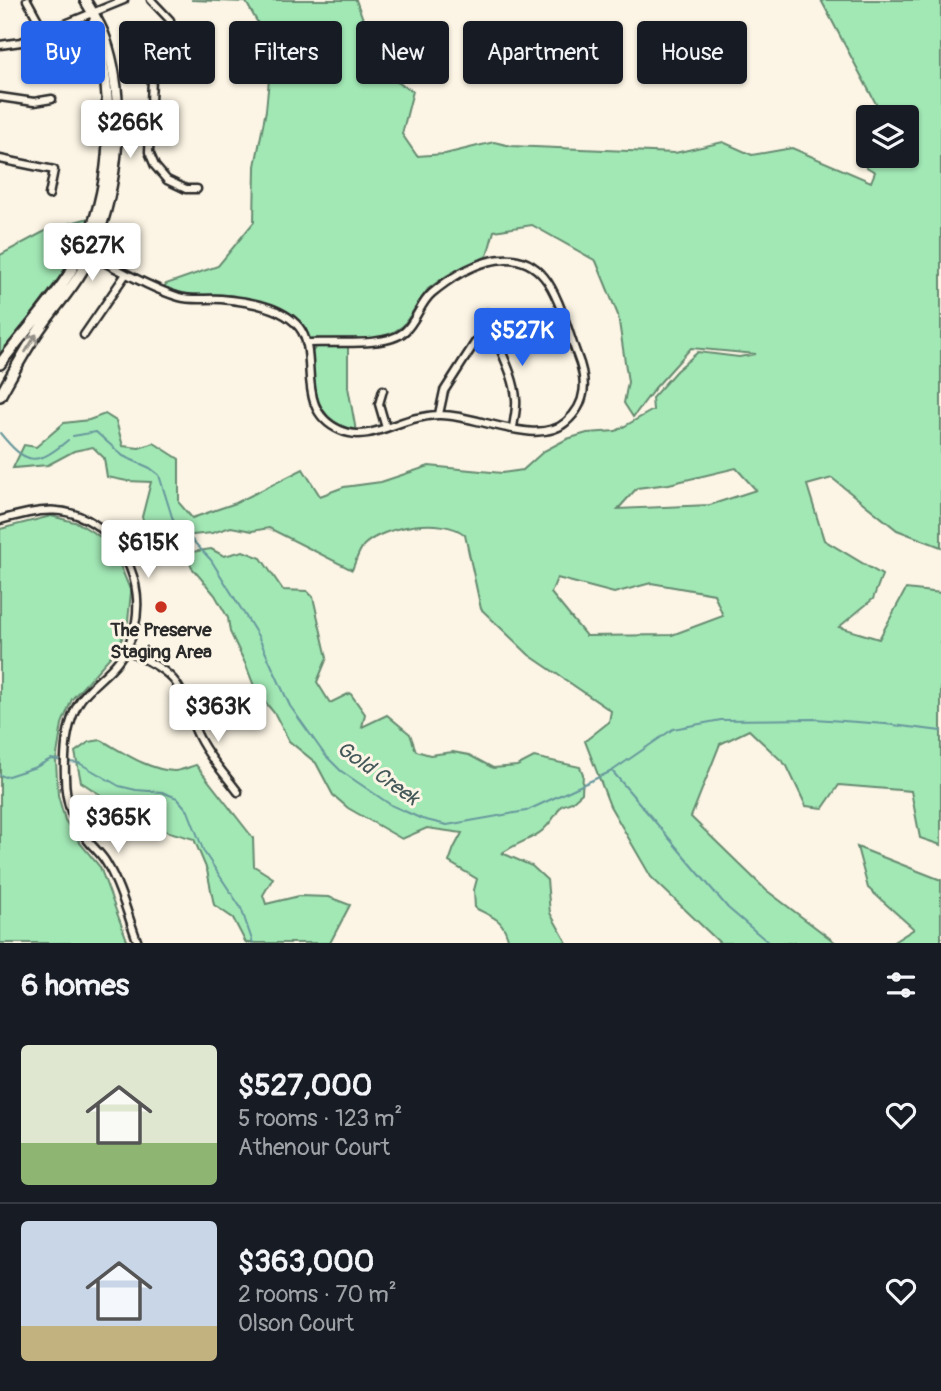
<!DOCTYPE html>
<meta charset="utf-8">
<style>
body{margin:0;font-family:Pangolin,sans-serif;background:#242831;color:#f1f3f6;height:100vh;display:flex;flex-direction:column;font-size:26px;white-space:nowrap}
*{box-sizing:border-box;margin:0}
p{font-size:23px;color:#9ea1a6}
.icon{flex:none;width:38px;height:38px;fill:none;stroke:currentColor;stroke-width:2;stroke-linecap:round;stroke-linejoin:round}
.map{position:relative;height:943px;overflow:hidden}
.sheet{display:flex;flex-direction:column;background:#171b24;flex:1}
.sheet>*{flex:none}
.banner{position:absolute;left:21px;top:21px;width:900px;height:63px;display:flex;gap:14px}
.controls{position:absolute;left:856px;top:105px;display:grid;gap:14px}
.controls a{display:grid;place-items:center;width:63px;height:63px;border-radius:7px;background:#171b24;box-shadow:0 2px 5px #0004;font-size:35px}
.price{position:absolute;translate:-50% -60px;padding:0 16px;border-radius:7px;background:#fff;color:#222;font-size:23px;line-height:46px;filter:drop-shadow(0 2px 4px #0008)}
.price::after{content:'';position:absolute;left:50%;top:42px;width:21px;height:16px;margin-left:-10px;background:inherit;clip-path:polygon(0 0,100% 0,50% 100%)}
.price.active{background:#2563eb;color:#fff}
ul{padding:0;list-style:none}
li{display:flex;align-items:center;gap:21px;height:175px;padding:0 21px}
li+li{border-top:2px solid #363941}
li span{display:grid;place-items:center;flex:none;width:196px;height:140px;border-radius:7px;color:#555}
li>.icon{margin-inline-start:auto}
span .icon{width:84px;height:84px;fill:#fffc;stroke-width:1}
li b{font-size:30px}
h2{display:flex;justify-content:space-between;align-items:center;height:84px;padding:0 21px;font-size:30px}
.chip{padding:0 24px;border-radius:7px;background:#171b24;box-shadow:0 2px 5px #0004;font-size:24px;line-height:63px}
.chip.active{background:#2563eb;color:#fff}
.map>svg:first-child{display:block}
.green{fill:#a2e8b5;stroke:#668a70;stroke-width:2;fill-rule:evenodd}
.lines{fill:none;stroke-linecap:round;stroke-linejoin:round}
.stream{stroke:#67989c;stroke-width:2}
.minor-casing{stroke:#2b2b2b;stroke-width:11}
.secondary-casing{stroke:#2b2b2b;stroke-width:14}
.minor{stroke:#fcf5e5;stroke-width:6}
.secondary{stroke:#fcf5e5;stroke-width:9}
.oneway{stroke:#949088}
.poi-dot{fill:#c8321e;stroke:#fcf5e5;stroke-width:2.5}
.labels{text-anchor:middle;stroke-width:6;stroke-linejoin:round;paint-order:stroke}
.poi-label{font-size:19px;font-weight:bold;fill:#2b2b2b;stroke:#fcf5e5}
.water-label{font-size:21px;font-style:italic;fill:#44585a;stroke:#fcf5e5}
</style>
<div class="map">
<svg width="941" height="943" viewBox="0 0 941 943">
<rect width="100%" height="100%" fill="#fcf5e5"/>
<filter id="ink" filterUnits="userSpaceOnUse"><feTurbulence type="fractalNoise" baseFrequency=".0143" numOctaves="2"/><feDisplacementMap in="SourceGraphic" scale="14" xChannelSelector="R" yChannelSelector="G"/><feConvolveMatrix kernelMatrix="1 2 1 2 8 2 1 2 1" color-interpolation-filters="sRGB"/></filter>
<g filter="url(#ink)">
<!-- green -->
<path class="green" d="M191 0H356L383 74 413 91 402 134 417 156 445 154 494 142 511 146 675 153 723 142 752 155 792 148 871 182 875 172 856 161 859 141 868 134V156H906V117H883L821 0H941V547L897 530 832 478 807 485 824 540 882 575 873 599 839 627 879 639 906 589 941 593V845L920 838 911 791 839 785 823 808 806 806 787 766 749 730 720 744 691 817 766 890 836 943H720L651 877 610 806 585 741 609 722 611 711 529 655 481 609 465 535C443 516 384 526 364 545 359 550 355 563 352 570L269 528 252 531 231 527 212 533 183 536 167 529 149 536 142 517 151 482 127 481 107 477 104 458 93 447 74 451 48 465 13 468 24 445 36 447 64 423 89 420 105 414 116 421 123 446 139 448 154 443 179 459V503L192 518 236 503 303 469 320 496 344 487 381 482 429 466 502 473 523 470 544 451 567 439 587 433 616 431 653 410 652 398 676 371 698 352 739 357 756 354 691 348 655 388 633 417 624 403 628 382 618 315 596 261 532 225 494 231 487 256 446 276 428 289 403 326 384 338 310 339C298 313 281 307 255 301 246 299 237 296 228 295 203 293 188 298 164 287L166 284 218 266 254 222 255 166 266 110 272 48 246 2ZM736 468 756 490 710 505 618 509 637 488 669 484ZM557 578 614 593 651 583 714 594 723 616 672 635 586 636 551 593Z
M89 218 80 246 72 260 0 358V255L49 229Z
M348 346V387L356 431C313 420 315 390 311 353L316 347Z
M51 516 78 523 102 538 118 560 131 592 128 621 119 647 72 699 62 724 56 761 58 795 65 820 80 843 100 867 128 943H0V529Z
M211 549 224 556 243 551 261 558 283 590 307 591 313 597 327 658 317 682 330 703 350 693 365 714 362 727 387 715 410 734 416 751 430 755 453 752 469 755 493 768 517 766 534 757 580 767 583 774 582 793 572 802 561 806C541 841 532 834 502 853L532 866 547 880 550 913 567 943H509C504 919 495 918 475 908L474 890 477 879 449 862 454 848 462 833 427 828 402 839 348 808 333 795 316 763 289 741 275 714 256 691 245 663 230 632 228 618 215 595 192 568 185 553Z
M101 740C123 752 148 770 174 771 181 771 189 767 196 765L253 838 254 866 273 878 263 895 266 904 299 896 329 897 350 905 330 943H246L233 918 214 905 207 870 194 839 162 830 159 808 143 814 121 816 105 798 81 782 75 752 89 742Z
M857 847 941 880V943H892L914 929 868 888Z"/>
<g class="lines">
<!-- stream -->
<path class="stream" d="M0 433C26 465 36 467 68 440
M73 436 96 432 123 456 150 468 159 475 173 520 211 560 258 636 290 706 325 755 341 771 391 805 422 819 447 825 526 811 612 771 673 729 721 720 815 719 885 724 941 731
M69 762 79 763 119 786 136 790 162 792 177 798 188 811 204 852 241 908 253 943
M613 772 728 908 769 943
M0 775 5 777 36 767 51 759 63 761"/>
<defs>
<path id="minor" d="M27 0 45 33
M151 0 170 20 172 37 152 78 149 152 155 166 167 180 186 189H197
M0 45 21 42 124 0
M170 45 204 60
M0 97 34 102 52 99
M0 159 54 170 49 195
M88 254C117 268 147 287 179 297 192 301 207 298 221 299 246 301 282 306 299 327 321 355 293 409 340 430 366 442 392 423 417 418 423 417 431 415 438 415 473 413 537 448 566 422 588 403 587 380 577 355 568 332 559 295 544 277 513 239 461 269 432 293 420 303 416 322 404 332 385 348 331 341 306 343
M487 313C494 342 514 370 516 399 517 408 514 419 513 428
M84 335 126 274
M383 390 379 404 386 428
M439 414 444 391 476 341 492 332
M0 520C40 509 70 502 105 532 141 564 149 622 118 661 106 677 88 686 78 704 66 726 64 751 65 776 65 802 73 824 90 843 96 850 103 856 107 864 121 887 128 917 138 943
M126 649C143 659 164 667 176 683 186 697 189 713 195 729 205 753 223 772 238 792"/>
<path id="secondary" d="M0 364C23 333 51 304 71 271 105 216 113 148 106 85 104 64 98 43 94 22
M0 396C14 371 27 346 44 323 57 305 71 290 82 271 117 207 129 107 105 38 101 25 92 12 85 0"/>
</defs>
<!-- minor casing -->
<use href="#minor" class="minor-casing"/>
<!-- secondary casing -->
<use href="#secondary" class="secondary-casing"/>
<!-- minor -->
<use href="#minor" class="minor"/>
<!-- secondary -->
<use href="#secondary" class="secondary"/>
</g>
<!-- one-way arrows -->
<defs><path id="oneway-shaft" d="M-6 0H5M1.5-3L5.5 0L1.5 3" fill="none" stroke-width="1.6" stroke-linecap="round" stroke-linejoin="round" transform="scale(1.75)"/></defs>
<use class="oneway" href="#oneway-shaft" transform="translate(31 343) rotate(-58)"/>
</g>
<!-- markers -->
<circle class="poi-dot" cx="161" cy="607" r="7"/>
<g class="labels">
<!-- poi labels -->
<g class="poi-label">
<text x="161" y="636">The Preserve<tspan x="161" dy="22">Staging Area</tspan></text>
</g>
<!-- water labels -->
<g class="water-label">
<text transform="translate(378 773) rotate(35)" y="7">Gold Creek</text>
</g>
</g>
</svg>
<div class="controls">
<a><svg class="icon" aria-label="layers" viewBox="0 0 24 24"><path d="M12 4l9 5-9 5-9-5zM3 14l9 5 9-5"/></svg></a>
</div>
<b class="price" style="left:130px;top:160px">$266K</b>
<b class="price" style="left:92px;top:283px">$627K</b>
<b class="price active" style="left:522px;top:368px">$527K</b>
<b class="price" style="left:148px;top:580px">$615K</b>
<b class="price" style="left:218px;top:744px">$363K</b>
<b class="price" style="left:118px;top:855px">$365K</b>
<div class="banner">
<a class="chip active">Buy</a>
<a class="chip">Rent</a>
<a class="chip">Filters</a>
<a class="chip">New</a>
<a class="chip">Apartment</a>
<a class="chip">House</a>
</div>
</div>
<section class="sheet">
<h2>6 homes<svg class="icon" aria-label="filters" viewBox="0 0 24 24"><path d="M4 7h16M4 17h16"/><circle cx="9" cy="7" r="2"/><circle cx="15" cy="17" r="2"/></svg></h2>
<ul>
<li><span style="background:linear-gradient(#dfe7d0 70%,#8fb573 0)"><svg class="icon" aria-label="home" viewBox="0 0 24 24"><path d="M3 11l9-7 9 7M6 9v11h12V9"/></svg></span><div><b>$527,000</b><p>5 rooms · 123 m²</p><p>Athenour Court</p></div><svg class="icon" aria-label="heart" viewBox="0 0 24 24"><path d="M12 20l-8-8c-3-5 5-10 8-4 3-6 11-1 8 4z"/></svg></li>
<li><span style="background:linear-gradient(#c9d6e8 75%,#c2b280 0)"><svg class="icon" aria-label="home" viewBox="0 0 24 24"><path d="M3 11l9-7 9 7M6 9v11h12V9"/></svg></span><div><b>$363,000</b><p>2 rooms · 70 m²</p><p>Olson Court</p></div><svg class="icon" aria-label="heart" viewBox="0 0 24 24"><path d="M12 20l-8-8c-3-5 5-10 8-4 3-6 11-1 8 4z"/></svg></li>
</ul>
</section>
